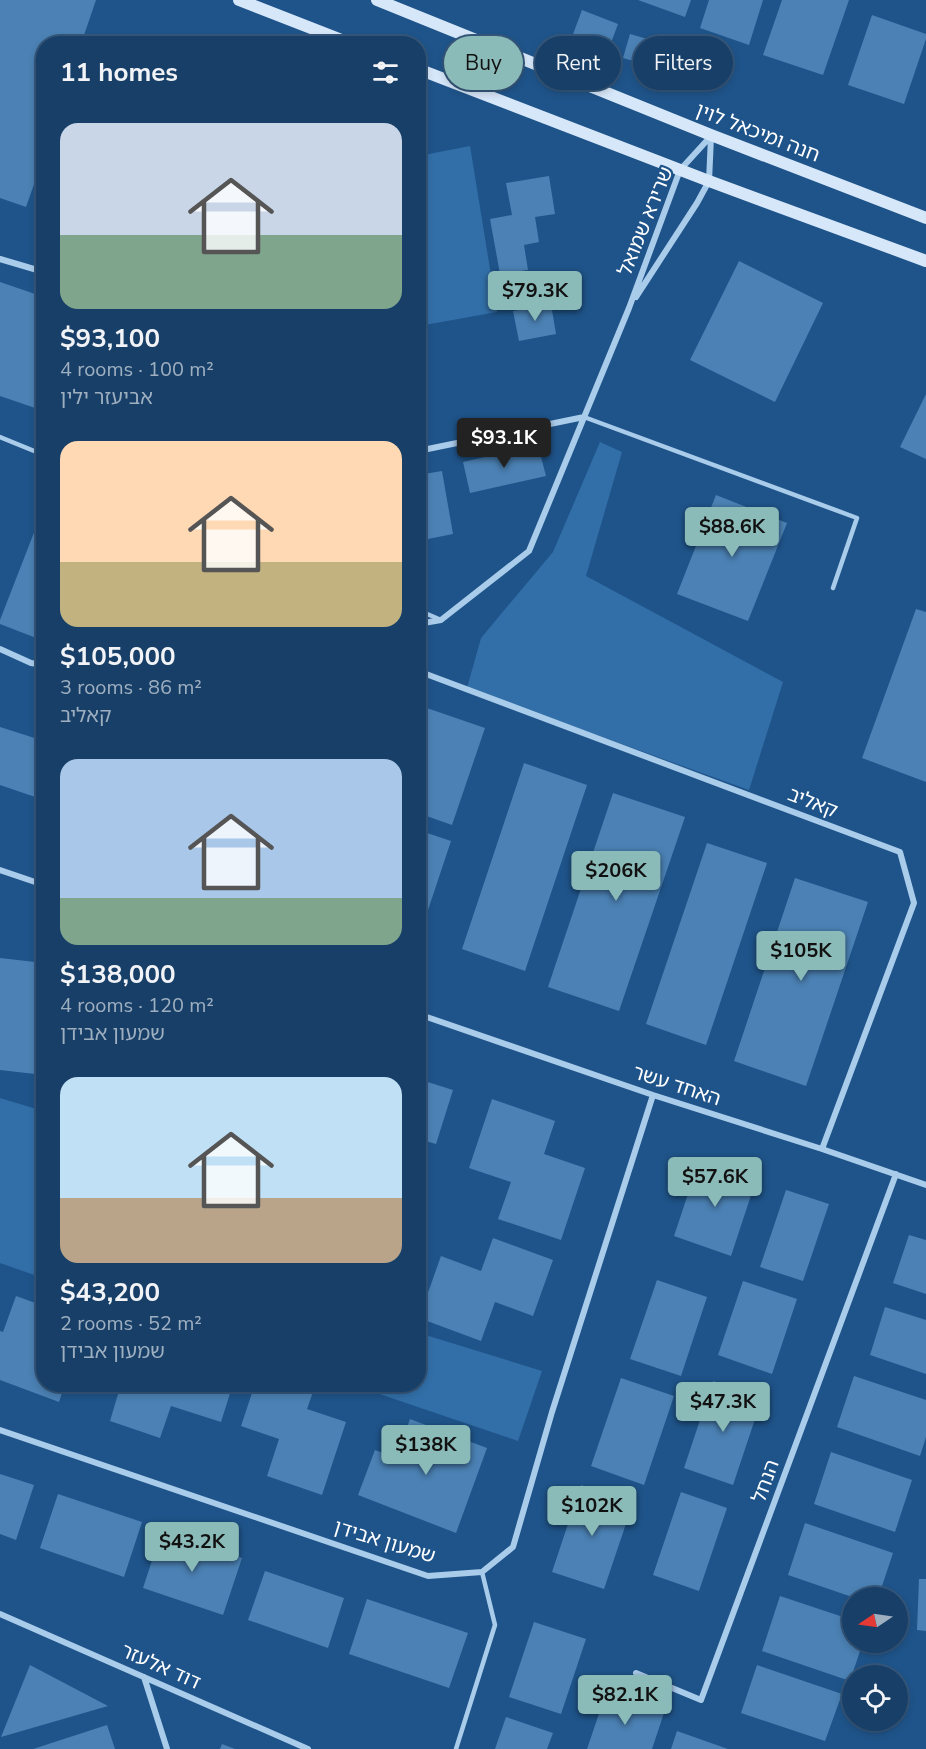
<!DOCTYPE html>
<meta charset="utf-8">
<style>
body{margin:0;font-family:"Nunito Sans","Noto Sans Hebrew",sans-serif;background:#20466e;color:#f1f3f6;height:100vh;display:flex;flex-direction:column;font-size:22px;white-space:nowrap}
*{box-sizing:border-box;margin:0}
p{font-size:20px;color:#9eafc0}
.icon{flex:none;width:33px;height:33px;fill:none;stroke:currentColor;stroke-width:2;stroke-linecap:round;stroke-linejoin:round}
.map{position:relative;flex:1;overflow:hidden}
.details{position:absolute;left:36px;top:36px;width:390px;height:1356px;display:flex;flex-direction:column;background:#173f68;border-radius:24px;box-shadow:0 3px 9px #0003,0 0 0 2px #36587c}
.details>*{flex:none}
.guide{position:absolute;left:444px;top:36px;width:392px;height:54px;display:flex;gap:12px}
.needle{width:39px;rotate:257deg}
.buttons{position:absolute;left:842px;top:1587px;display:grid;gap:12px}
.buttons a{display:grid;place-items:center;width:66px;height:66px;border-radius:50%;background:#173f68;box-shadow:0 3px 9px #0003,0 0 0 2px #36587c;font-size:30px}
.price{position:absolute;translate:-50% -51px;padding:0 14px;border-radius:6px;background:#8bbbb9;color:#111;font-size:20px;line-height:39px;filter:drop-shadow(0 2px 3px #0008)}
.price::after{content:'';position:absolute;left:50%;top:36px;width:18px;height:14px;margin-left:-9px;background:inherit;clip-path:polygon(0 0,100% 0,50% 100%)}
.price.on{background:#222;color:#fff}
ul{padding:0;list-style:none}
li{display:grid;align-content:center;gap:12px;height:318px;padding:0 24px}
li span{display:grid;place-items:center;height:186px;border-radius:18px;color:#555}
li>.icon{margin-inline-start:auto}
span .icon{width:108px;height:108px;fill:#fffc;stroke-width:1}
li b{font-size:26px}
h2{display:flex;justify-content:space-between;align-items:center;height:72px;padding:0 24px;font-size:26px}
.tag{padding:0 21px;border-radius:27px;background:#173f68;box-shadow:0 3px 9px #0003,0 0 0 2px #36587c;font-size:21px;line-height:54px}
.tag.on{background:#8bbbb9;color:#111}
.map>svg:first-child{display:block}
.green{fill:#326fa8}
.building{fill:#4b81b4}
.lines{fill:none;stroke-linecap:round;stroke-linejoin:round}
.lane{stroke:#aacceb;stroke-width:4.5}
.street{stroke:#aacceb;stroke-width:6}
.secondary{stroke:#d6e7f9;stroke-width:12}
.labels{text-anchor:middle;stroke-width:4.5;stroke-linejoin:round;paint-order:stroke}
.street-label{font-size:20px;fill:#fff;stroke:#1f548a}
</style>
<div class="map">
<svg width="926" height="1749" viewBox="0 0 926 1749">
<rect width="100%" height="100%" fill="#1f548a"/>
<!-- green -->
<path class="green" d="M470 146 497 312 419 326V156Z
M600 442 622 452 586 576 783 682 749 790 467 688 481 638 553 552Z
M0 1098 43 1111V1278L0 1263Z
M419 1333 542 1371 518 1441 353 1385 418 1384Z"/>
<!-- building -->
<path class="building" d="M0 0H96L81 44H44V156L26 207 0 198Z
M638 0H691L685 17Z
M709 0H763L749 45 700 28Z
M782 0H849L823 75 763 55Z
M582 10 618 24 608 51 572 37Z
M872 15 926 34V39L904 104 848 85Z
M630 34 665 44 658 68 623 58Z
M679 45 695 51 683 84 667 78Z
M549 176 555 214 535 217 539 242 524 245 528 270 500 274 490 219 512 215 506 183Z
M739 261 823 303 775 402 690 360Z
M0 282 44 297V402L41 410 0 396Z
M551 304 556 334 519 341 513 311Z
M926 394V459L900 447Z
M538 445 546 476 470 493 463 462Z
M442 471 453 534 418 541V475Z
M716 495 787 523 748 621 677 594Z
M35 530 44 534V641L0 624V620Z
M916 609 926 612V782L862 758Z
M418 705 485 728 452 825 418 813Z
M0 727 44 741V800L0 785Z
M524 763 587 785 525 971 462 949Z
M613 793 685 817 619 1011 548 987Z
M418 830 451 841 419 937H418Z
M707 843 767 863 706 1045 646 1024Z
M795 878 868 902 806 1086 734 1061Z
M0 958 44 963V996L35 1074 0 1070Z
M418 1079 453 1090 436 1144 418 1139Z
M492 1099 555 1121 544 1154 585 1168 561 1240 498 1219 511 1182 469 1168Z
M699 1161 756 1180 731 1256 674 1236Z
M786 1190 829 1204 803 1281 760 1267Z
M909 1235 926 1240V1294L893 1283Z
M493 1238 553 1260 533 1316 495 1302 481 1341 419 1318 441 1256 481 1271Z
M657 1280 707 1297 681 1376 630 1359Z
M743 1281 797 1299 772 1374 718 1355Z
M16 1296 44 1306V1384H65L59 1402 0 1380V1331L3 1332Z
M885 1307 926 1320V1374L870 1355Z
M854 1376 926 1400V1437L920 1456 837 1427Z
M621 1378 674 1396 644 1485 591 1466Z
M713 1381 762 1398 733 1485 684 1468Z
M121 1384H233L221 1422 171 1406 160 1438 110 1421Z
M255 1384 315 1386 307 1409 346 1422 322 1495 267 1476 279 1439 241 1426Z
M410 1419 487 1448 456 1533 358 1495 375 1450 396 1458Z
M831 1452 912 1480 895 1532 814 1504Z
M0 1474 34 1485 16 1540 0 1534Z
M581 1485 633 1503 604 1589 552 1572Z
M681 1492 727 1508 699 1591 653 1575Z
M58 1494 142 1522 124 1577 40 1548Z
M805 1523 893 1553 878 1598H855L788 1575Z
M162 1530 242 1558 223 1615 143 1588Z
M265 1571 344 1598 328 1648 248 1620Z
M919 1579H926V1631L917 1630Z
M780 1596 852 1620V1642H863L850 1681 762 1651Z
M367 1599 468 1633 449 1688 349 1654Z
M534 1622 586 1639 561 1714 509 1697Z
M30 1665 108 1706 1 1737Z
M757 1665 842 1694 825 1741 741 1713Z
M606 1693 664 1713 652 1749H587Z
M506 1717 553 1733 547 1749H495Z
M107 1725 115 1749H33Z
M677 1731 728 1749H671Z
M222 1744 235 1749H220Z"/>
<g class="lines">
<!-- lane -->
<path class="lane" d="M584 417 857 518 833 588
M0 437 44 455
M418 610 441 620
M456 1749 495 1625 482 1572"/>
<!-- street -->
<path class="street" d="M0 259 44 272
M636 297 697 203 709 181 711 137
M418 451 584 417
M418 624 441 620 529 551 629 308 680 170 711 136
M0 649 31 663 44 665
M418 671 900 852 914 903 822 1149
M0 870 44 885
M418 1014 653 1095 822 1149 926 1185
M0 1430 428 1576 482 1572 513 1547 552 1412 653 1095
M0 1614 308 1749
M636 1673 701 1700 896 1174
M144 1677 167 1749"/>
<!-- secondary -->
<path class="secondary" d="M239 0 352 44
M377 0 711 135 926 218
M418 69 709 181 926 261"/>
</g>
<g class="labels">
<!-- street labels -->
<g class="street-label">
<text transform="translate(758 132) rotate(21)" y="7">חנה ומיכאל לוין</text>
<text transform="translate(645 221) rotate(-68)" y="7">שרירא שמואל</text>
<text transform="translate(813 802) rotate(21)" y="7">קאליב</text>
<text transform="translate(677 1085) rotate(18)" y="7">האחד עשר</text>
<text transform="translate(765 1481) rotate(-70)" y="7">הנחל</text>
<text transform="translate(385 1541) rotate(17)" y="7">שמעון אבידן</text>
<text transform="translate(161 1666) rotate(24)" y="7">דוד אלעזר</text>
</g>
</g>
</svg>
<div class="buttons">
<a><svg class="needle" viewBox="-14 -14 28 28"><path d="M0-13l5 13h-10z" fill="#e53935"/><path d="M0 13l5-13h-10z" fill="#9eafc0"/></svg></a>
<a><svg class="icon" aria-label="locate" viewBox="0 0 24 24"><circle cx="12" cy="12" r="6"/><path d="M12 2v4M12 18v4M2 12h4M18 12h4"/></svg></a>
</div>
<b class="price" style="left:535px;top:322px">$79.3K</b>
<b class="price on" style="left:504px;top:469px">$93.1K</b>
<b class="price" style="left:732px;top:558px">$88.6K</b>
<b class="price" style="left:616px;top:902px">$206K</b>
<b class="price" style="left:801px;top:982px">$105K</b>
<b class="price" style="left:715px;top:1208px">$57.6K</b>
<b class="price" style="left:723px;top:1433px">$47.3K</b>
<b class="price" style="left:426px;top:1476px">$138K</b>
<b class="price" style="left:592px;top:1537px">$102K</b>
<b class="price" style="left:192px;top:1573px">$43.2K</b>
<b class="price" style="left:625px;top:1726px">$82.1K</b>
<div class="guide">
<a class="tag on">Buy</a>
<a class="tag">Rent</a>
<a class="tag">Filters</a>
</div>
<section class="details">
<h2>11 homes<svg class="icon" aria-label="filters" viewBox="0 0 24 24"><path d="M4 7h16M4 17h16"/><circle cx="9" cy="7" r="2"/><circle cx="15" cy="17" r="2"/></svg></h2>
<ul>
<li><span style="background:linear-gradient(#c9d6e8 60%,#7fa58c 0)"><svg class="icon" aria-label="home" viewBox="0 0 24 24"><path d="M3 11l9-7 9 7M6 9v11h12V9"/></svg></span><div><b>$93,100</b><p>4 rooms · 100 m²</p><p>אביעזר ילין</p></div></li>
<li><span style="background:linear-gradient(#ffd9b3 65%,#c2b280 0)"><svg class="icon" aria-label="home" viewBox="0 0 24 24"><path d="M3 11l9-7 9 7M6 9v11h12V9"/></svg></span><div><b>$105,000</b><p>3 rooms · 86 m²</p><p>קאליב</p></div></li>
<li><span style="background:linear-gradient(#a9c7e8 75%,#7fa58c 0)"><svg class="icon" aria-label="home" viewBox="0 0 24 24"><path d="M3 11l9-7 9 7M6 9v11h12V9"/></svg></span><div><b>$138,000</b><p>4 rooms · 120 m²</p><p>שמעון אבידן</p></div></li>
<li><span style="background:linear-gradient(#bfe0f5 65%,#b9a48a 0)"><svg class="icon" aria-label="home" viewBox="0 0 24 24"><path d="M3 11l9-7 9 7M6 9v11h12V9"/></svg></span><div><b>$43,200</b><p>2 rooms · 52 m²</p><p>שמעון אבידן</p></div></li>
</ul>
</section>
</div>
